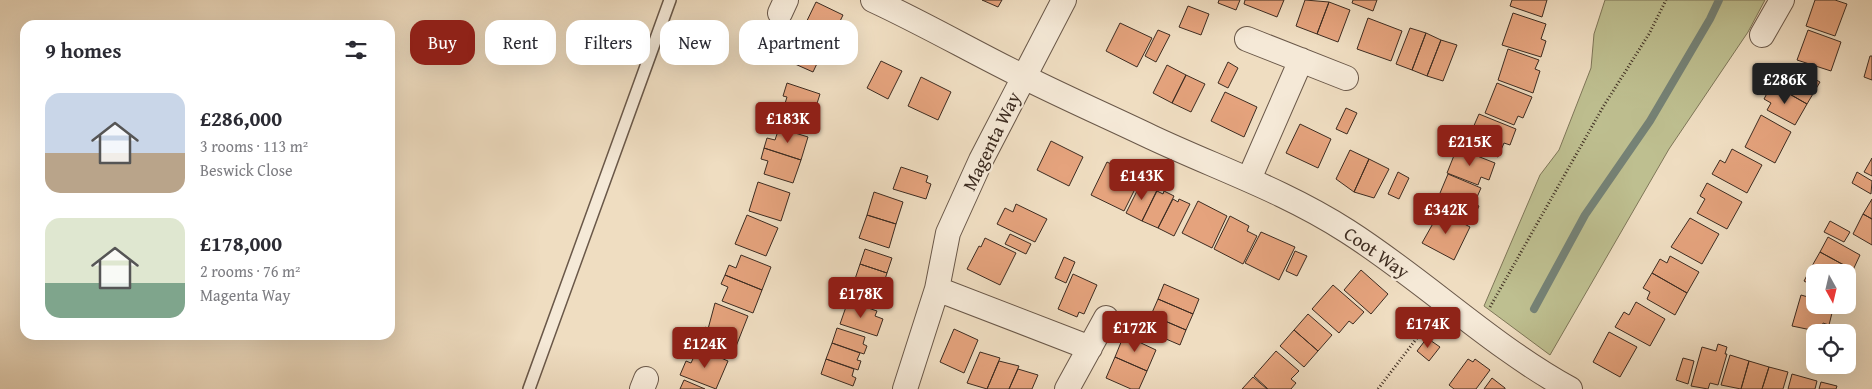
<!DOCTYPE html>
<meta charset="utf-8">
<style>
body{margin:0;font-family:"Gentium Book Plus",serif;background:#f7f7f7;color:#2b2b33;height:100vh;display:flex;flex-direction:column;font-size:19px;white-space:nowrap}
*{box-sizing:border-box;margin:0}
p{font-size:16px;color:#7c7c81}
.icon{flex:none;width:28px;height:28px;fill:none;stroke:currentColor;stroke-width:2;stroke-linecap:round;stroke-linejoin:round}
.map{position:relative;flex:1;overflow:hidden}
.panel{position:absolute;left:20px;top:20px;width:375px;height:320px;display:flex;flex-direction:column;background:#fff;border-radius:15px;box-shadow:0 5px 20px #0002}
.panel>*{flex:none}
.top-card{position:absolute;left:410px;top:20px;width:475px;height:45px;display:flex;gap:10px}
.needle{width:32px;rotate:172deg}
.fabs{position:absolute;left:1806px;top:264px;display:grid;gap:10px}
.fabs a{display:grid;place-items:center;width:50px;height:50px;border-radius:10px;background:#fff;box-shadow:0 5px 20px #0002;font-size:25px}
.price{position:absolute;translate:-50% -42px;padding:0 11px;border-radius:5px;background:#8f2418;color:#fff;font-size:16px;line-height:32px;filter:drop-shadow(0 1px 2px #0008)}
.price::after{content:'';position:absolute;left:50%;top:30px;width:15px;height:11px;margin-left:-8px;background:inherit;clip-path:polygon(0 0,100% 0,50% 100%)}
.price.active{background:#222;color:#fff}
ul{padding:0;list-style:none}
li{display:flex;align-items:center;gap:15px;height:125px;padding:0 25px}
li span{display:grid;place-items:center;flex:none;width:140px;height:100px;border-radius:15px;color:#555}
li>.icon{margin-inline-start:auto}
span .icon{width:60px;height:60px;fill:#fffc;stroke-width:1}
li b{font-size:21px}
h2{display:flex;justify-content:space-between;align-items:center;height:60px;padding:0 25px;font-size:21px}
.chip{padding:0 18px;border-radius:15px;background:#fff;box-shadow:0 5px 20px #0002;font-size:18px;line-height:45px}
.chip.active{background:#8f2418;color:#fff}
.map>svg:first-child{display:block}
.green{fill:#bebf90;stroke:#7e7658}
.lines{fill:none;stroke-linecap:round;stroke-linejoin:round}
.stream{stroke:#758276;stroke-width:8}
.building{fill:#e5a37d;stroke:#3d2c21}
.lane-casing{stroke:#6a5849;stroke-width:14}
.street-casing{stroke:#6a5849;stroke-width:26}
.path{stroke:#3d2c21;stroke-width:3;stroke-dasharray:1 2.5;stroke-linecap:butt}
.lane{stroke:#f5e9d7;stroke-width:11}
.street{stroke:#f5e9d7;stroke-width:24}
.labels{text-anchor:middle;stroke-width:4.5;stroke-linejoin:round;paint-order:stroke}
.street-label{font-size:19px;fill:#3d2c21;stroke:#f5e9d7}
</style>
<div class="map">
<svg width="1872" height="389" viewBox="0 0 1872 389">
<rect width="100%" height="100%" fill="#efddc1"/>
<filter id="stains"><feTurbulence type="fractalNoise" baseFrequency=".004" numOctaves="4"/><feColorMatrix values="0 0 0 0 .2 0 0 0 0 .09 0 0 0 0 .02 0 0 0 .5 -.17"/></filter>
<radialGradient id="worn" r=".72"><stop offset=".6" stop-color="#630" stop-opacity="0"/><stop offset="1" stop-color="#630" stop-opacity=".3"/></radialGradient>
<!-- green -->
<path class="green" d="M1605 0H1765L1748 32 1669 149 1550 355 1484 306 1540 175 1559 150 1591 68 1594 34Z"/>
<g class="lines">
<!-- stream -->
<path class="stream" d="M1534 309 1585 215 1650 121 1710 19 1719 0"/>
</g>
<!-- building -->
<path class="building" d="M982 0H1002L998 7Z
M1219 0H1240L1236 10 1218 3Z
M1245 0H1284L1277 17 1244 4Z
M1305 0 1329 2 1317 34 1296 26Z
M1353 0H1377L1373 11 1352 3Z
M1512 0H1547L1542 17 1510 6Z
M1815 0H1835L1847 4 1835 36 1806 26Z
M816 2 843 15 829 44 802 31Z
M1329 2 1350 10 1338 42 1317 34Z
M1188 6 1209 14 1201 35 1179 27Z
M1513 13 1546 24 1541 39 1546 41 1541 57 1502 45Z
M1368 18 1402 31 1391 61 1357 49Z
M1120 23 1152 38 1137 67 1106 51Z
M1410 28 1426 33 1412 70 1396 64Z
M1158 30 1170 35 1156 62 1145 56Z
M1808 30 1841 42 1831 71 1797 60Z
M1426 33 1441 40 1427 76 1412 70Z
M791 36 823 51 813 72 786 60 790 53 785 50Z
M1441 40 1457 45 1443 81 1427 76Z
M1508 49 1539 60 1535 69 1540 71 1533 93 1498 80Z
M1870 56H1872V80L1864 77Z
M881 61 902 71 888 99 867 88Z
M1228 62 1238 68 1228 88 1218 83Z
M1167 65 1186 75 1172 103 1153 93Z
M1791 66 1820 82 1807 104 1772 84 1780 70 1787 74Z
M1186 75 1205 84 1191 112 1172 103Z
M921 77 951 92 938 120 908 106Z
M787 83 820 94 808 132 775 121 779 108 783 110 787 97 783 96Z
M1497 83 1532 97 1523 118 1518 116 1514 125 1485 113Z
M1772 84 1807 104 1795 125 1767 110 1771 103 1764 99Z
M1225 92 1257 107 1244 137 1211 121Z
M1346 108 1357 113 1347 134 1336 129Z
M1479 114 1516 129 1510 145 1504 143 1498 157 1466 144Z
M1761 115 1791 132 1775 163 1745 147Z
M1300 124 1331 139 1318 168 1286 153Z
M779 128 808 137 801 160 764 148 767 138 775 140Z
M1051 141 1083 157 1069 186 1037 170Z
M764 148 801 160 793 183 764 174 768 161 761 159Z
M1457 148 1495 163 1489 180 1481 177 1478 185 1447 173Z
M1732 149 1762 165 1747 193 1712 174 1720 160 1725 163Z
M1350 150 1369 159 1354 192 1336 179Z
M1872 158V176L1864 172Z
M1369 159 1389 169 1374 198 1354 192Z
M1107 162 1127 172 1125 175 1139 181 1124 211 1091 195Z
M901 167 928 176 926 182 931 184 926 199 893 189Z
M1398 172 1409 178 1399 199 1388 194Z
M1857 172 1872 181 1871 194 1852 183Z
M1448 174 1481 188 1474 204 1479 206 1472 221 1435 205Z
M758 182 790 193 781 221 749 211Z
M1141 183 1148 186 1149 184 1158 188 1142 221 1126 213Z
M1707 183 1742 202 1727 229 1697 213 1705 199 1700 196Z
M1157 191 1163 194 1164 191 1174 196 1158 228 1142 221Z
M874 192 903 202 896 224 867 215Z
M1173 199 1178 202 1179 199 1190 204 1174 236 1158 228Z
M1872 199V219L1863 214Z
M1198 201 1227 216 1212 248 1182 233Z
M1016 204 1047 219 1035 242 997 224 1005 208 1013 212Z
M1440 211 1470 227 1454 260 1422 243Z
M1863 214 1872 219V245L1853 234Z
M747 215 778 228 766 256 735 244Z
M867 215 896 224 889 248 859 238Z
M1230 216 1249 226 1247 231 1257 236 1243 264 1214 249Z
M1690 218 1719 234 1702 264 1671 247Z
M1830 221 1850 232 1844 242 1824 232Z
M1261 232 1295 247 1279 280 1245 263Z
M1010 234 1031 244 1026 254 1005 244Z
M1828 237 1860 255 1853 270 1820 252Z
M985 238 1016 253 1000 285 967 269 979 246 981 247Z
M865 249 892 258 887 273 860 264Z
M1295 251 1307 256 1297 276 1286 271Z
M1820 252 1853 270 1848 279V272H1824L1812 266Z
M741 255 771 267 762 290 725 275 729 265 736 268Z
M1670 256 1699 272 1687 293 1652 273 1660 259 1667 263Z
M1064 257 1075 262 1066 283 1055 278Z
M860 264 887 273 882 288 855 279Z
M1812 266 1824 272H1815V287L1804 281Z
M1361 270 1388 294 1371 314 1344 290Z
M1652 273 1687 293 1675 315 1647 299 1650 292 1643 288Z
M1073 274 1097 285 1084 314 1079 312 1077 317 1058 309Z
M725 275 762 290 753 313 722 301 728 287 721 284Z
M855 279 882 288 876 303 850 294Z
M1164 284 1199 299 1193 314 1158 299Z
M1333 285 1364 312 1353 324 1349 321 1339 333 1312 309Z
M1801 295 1815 299V305H1834L1829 325 1823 323 1821 332 1792 326Z
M1158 299 1193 314 1186 330 1151 315Z
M848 301 877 311 875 316 883 319 877 336 840 324Z
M1636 302 1665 319 1650 346 1615 327 1624 312 1629 315Z
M715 303 748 316 733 354 700 341 705 327 708 329Z
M1308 314 1332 335 1318 351 1294 330Z
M1151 315 1186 330 1180 345 1145 330Z
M837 328 865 337 863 344 867 346 864 354 832 343Z
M954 329 978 340 964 373 940 362Z
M1294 330 1318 351 1304 367 1280 346Z
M1609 332 1637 347 1620 377 1593 362Z
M1124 335 1156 350 1147 371 1115 357Z
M1427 338 1440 347 1429 361 1417 351Z
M832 343 860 353 857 360 861 361 858 370 826 359Z
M1718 344 1727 347 1725 354H1727L1718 385 1710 383 1708 389 1691 386 1702 347 1716 351Z
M698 348 728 361 716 389 680 375 686 361 691 363Z
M1276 351 1299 371 1291 379 1296 383 1291 389H1268L1254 376Z
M980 352 1000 358 987 389 967 383Z
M1730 355 1749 361 1741 389 1721 385Z
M1115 357 1147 371 1139 389H1131L1106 378Z
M1683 358 1694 361 1688 384 1676 380Z
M826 359 854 369 852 376 856 378 853 386 821 374Z
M1468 359 1473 362 1475 359 1490 370 1476 389H1454L1449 385Z
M999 361 1019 366 1009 389H987Z
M1749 361 1769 367 1762 389H1741Z
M1769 367 1788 372 1783 389H1762Z
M1018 369 1038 375 1032 389H1009Z
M1792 374 1817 381 1815 389H1788Z
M1253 377 1267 389H1242Z
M1492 378 1505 388V389H1484Z
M684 380 705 389H680Z
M1821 382 1837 386 1836 389H1819Z"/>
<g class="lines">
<defs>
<path id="lane" d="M529 389 670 0"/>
<path id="street" d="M873 0C925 24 973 52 1024 77 1066 98 1109 117 1151 137 1217 168 1285 191 1347 231 1424 280 1490 345 1570 389
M780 13 786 0
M1762 35 1782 0
M1247 39 1346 78
M1249 179 1301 60
M937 289 1090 348
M642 389 646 379
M905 389 937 289 948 233 981 160 1064 0
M1067 389 1106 318"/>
</defs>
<!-- lane casing -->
<use href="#lane" class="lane-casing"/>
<!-- street casing -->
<use href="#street" class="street-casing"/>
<!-- path -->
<path class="path" d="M1490 307 1603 107 1649 34 1666 0
M1378 389 1430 321"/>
<!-- lane -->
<use href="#lane" class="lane"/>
<!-- street -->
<use href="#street" class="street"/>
</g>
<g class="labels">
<!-- street labels -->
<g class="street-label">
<text transform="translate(991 141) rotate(-64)" y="7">Magenta Way</text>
<text transform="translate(1377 252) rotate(35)" y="7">Coot Way</text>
</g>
</g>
<rect width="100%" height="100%" filter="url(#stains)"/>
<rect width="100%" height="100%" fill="url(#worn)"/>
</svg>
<div class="fabs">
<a><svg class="needle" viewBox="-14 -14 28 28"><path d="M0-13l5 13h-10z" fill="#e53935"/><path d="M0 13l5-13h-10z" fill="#7c7c81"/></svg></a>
<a><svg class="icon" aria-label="locate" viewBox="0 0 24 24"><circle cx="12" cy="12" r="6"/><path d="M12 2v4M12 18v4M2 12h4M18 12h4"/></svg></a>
</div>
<b class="price active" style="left:1785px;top:105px">£286K</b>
<b class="price" style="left:788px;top:144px">£183K</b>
<b class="price" style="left:1470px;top:167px">£215K</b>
<b class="price" style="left:1142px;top:201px">£143K</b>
<b class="price" style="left:1446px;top:235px">£342K</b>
<b class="price" style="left:861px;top:319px">£178K</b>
<b class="price" style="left:1428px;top:349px">£174K</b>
<b class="price" style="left:1135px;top:353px">£172K</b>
<b class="price" style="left:705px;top:369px">£124K</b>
<div class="top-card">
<a class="chip active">Buy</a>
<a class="chip">Rent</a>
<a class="chip">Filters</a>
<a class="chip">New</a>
<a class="chip">Apartment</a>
</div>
<section class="panel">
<h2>9 homes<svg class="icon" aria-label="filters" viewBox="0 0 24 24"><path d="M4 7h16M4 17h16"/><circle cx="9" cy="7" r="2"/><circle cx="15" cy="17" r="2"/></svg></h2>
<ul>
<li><span style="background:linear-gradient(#c9d6e8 60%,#b9a48a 0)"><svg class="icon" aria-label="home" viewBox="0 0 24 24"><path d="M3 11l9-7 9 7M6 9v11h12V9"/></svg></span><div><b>£286,000</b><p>3 rooms · 113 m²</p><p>Beswick Close</p></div></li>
<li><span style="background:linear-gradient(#dfe7d0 65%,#7fa58c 0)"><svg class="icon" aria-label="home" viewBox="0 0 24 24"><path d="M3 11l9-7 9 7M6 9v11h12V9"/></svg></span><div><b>£178,000</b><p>2 rooms · 76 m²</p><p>Magenta Way</p></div></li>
</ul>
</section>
</div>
